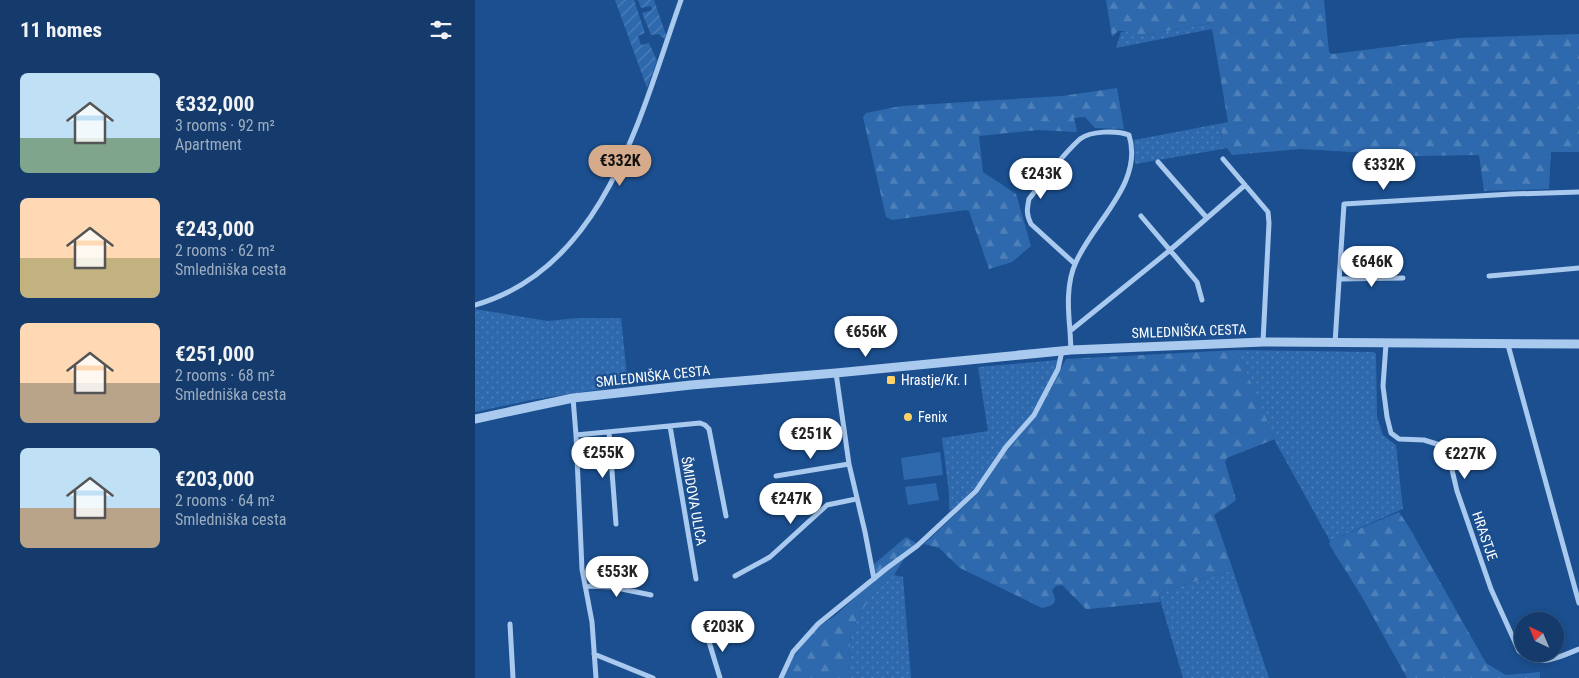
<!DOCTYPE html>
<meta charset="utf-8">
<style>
body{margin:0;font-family:"Roboto Condensed",sans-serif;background:#1d4271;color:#f1f3f6;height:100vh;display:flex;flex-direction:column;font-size:19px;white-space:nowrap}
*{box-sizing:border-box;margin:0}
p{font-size:16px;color:#9dadc1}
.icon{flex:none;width:28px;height:28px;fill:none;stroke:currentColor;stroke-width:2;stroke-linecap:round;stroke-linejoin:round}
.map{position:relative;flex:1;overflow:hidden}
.drawer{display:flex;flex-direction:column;background:#143b6b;width:475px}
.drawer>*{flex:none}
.needle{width:32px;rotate:316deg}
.tools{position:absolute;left:1039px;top:612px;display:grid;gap:10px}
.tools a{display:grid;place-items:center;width:50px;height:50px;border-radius:50%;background:#143b6b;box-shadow:0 2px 8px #0003,0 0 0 1px #33557e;font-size:25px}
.price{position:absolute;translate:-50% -42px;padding:0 11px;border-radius:18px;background:#fff;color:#222;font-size:16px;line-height:32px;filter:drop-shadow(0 1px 2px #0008)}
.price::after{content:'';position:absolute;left:50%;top:30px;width:15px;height:11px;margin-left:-8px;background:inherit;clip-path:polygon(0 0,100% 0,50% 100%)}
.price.on{background:#d6ab8b;color:#111}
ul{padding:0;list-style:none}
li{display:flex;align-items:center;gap:15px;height:125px;padding:0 20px}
li span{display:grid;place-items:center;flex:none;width:140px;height:100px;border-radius:8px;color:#555}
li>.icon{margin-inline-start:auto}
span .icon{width:60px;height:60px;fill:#fffc;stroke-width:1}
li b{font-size:21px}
h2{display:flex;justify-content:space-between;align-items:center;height:60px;padding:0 20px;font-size:21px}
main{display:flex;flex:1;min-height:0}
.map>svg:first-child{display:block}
.grass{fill:url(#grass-dots)}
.forest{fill:url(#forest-firs)}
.garden{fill:url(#garden-furrows)}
.pitch{fill:#2e69ad}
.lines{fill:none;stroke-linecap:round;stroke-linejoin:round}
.minor{stroke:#a9c9ee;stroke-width:5}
.tertiary{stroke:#a9c9ee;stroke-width:9}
.poi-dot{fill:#ffd166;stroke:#1b4f8f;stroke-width:2}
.labels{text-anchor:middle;stroke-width:4.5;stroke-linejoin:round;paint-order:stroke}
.street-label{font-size:14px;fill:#fff;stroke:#1b4f8f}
.poi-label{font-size:14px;fill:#fff;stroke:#1b4f8f;text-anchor:start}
</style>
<main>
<section class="drawer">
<h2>11 homes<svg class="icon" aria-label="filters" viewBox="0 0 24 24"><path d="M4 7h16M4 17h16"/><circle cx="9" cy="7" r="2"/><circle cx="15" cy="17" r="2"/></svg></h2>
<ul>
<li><span style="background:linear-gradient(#bfe0f5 65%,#7fa58c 0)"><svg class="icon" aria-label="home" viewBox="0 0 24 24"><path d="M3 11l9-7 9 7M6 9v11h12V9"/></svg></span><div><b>€332,000</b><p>3 rooms · 92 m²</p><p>Apartment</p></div></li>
<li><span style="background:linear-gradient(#ffd9b3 60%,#c2b280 0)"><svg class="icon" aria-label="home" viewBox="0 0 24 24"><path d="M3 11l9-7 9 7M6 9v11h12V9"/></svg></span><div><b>€243,000</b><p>2 rooms · 62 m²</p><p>Smledniška cesta</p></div></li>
<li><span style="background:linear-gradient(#ffd9b3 60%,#b9a48a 0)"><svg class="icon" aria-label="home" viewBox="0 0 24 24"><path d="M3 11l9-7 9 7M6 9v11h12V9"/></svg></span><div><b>€251,000</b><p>2 rooms · 68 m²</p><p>Smledniška cesta</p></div></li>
<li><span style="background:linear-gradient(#bfe0f5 60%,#b9a48a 0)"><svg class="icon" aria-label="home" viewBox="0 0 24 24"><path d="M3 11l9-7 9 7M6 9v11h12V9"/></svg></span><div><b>€203,000</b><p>2 rooms · 64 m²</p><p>Smledniška cesta</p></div></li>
</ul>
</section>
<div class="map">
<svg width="1104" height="678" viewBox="0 0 1104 678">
<defs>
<pattern id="grass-dots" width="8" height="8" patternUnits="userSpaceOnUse" patternTransform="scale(1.25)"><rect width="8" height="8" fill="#2e69ad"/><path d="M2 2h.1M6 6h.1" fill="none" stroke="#4d80b9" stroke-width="1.8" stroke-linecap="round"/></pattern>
<pattern id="forest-firs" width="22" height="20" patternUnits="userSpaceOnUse" patternTransform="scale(1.25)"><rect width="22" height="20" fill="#2e69ad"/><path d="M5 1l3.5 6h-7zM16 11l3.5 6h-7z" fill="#4d80b9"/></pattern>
<pattern id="garden-furrows" width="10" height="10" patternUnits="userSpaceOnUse" patternTransform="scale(1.25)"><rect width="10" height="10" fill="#2e69ad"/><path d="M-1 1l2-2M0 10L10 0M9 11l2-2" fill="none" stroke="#4d80b9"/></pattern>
</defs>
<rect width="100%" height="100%" fill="#1b4f8f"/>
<!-- grass -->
<path class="grass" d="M736 23 737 29 641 48 646 32 652 31 666 36Z
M748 123 746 137 748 149 660 164 659 140Z
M0 309 73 321 102 318H146L153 385 56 400 0 412Z
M762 350 899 352 901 354 902 417 908 435 921 445 928 509 855 541 801 443Z
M582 360C579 392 546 426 526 450 517 461 511 475 502 485 494 495 484 504 474 511V493L467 438 513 431 503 367Z
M758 570 794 678H708L684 596 689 591Z
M419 575 428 577 436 678H373L376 631 397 594Z"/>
<!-- forest -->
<path class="forest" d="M631 0H849L854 52 857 54 984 38 1104 34V152H1076L1074 189 1009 191 1004 155 945 156 826 149 757 155 752 148 748 149 746 137 748 123 753 122 736 23 666 36H655L652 31H643L637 37Z
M642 88 649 129 620 128 610 117 599 118 602 132 563 130 504 136 508 172 541 194 556 246 537 262 514 269 494 211 491 210 417 220 411 217 388 117 391 113 426 106 587 96Z
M762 350 800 439 752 458 750 462 761 499 759 502 739 515 758 570 689 591 684 596 685 602 614 609H611L587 585 581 586 577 590C583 603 580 605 567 608L485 568 464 548 449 544 504 492 534 447 561 416 591 359Z
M924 512 934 527 1011 663 1031 675 1065 672V678H932L887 597 854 544 855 541Z
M431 537 441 543V548L431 556 419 575 397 594 376 631 373 678H309L318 658 339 630 361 615 398 581 399 564Z"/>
<!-- garden -->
<path class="garden" d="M140 0H159L170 33 163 36 166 45 174 43 182 61 172 88Z
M163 0H179L191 35 190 39 183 34 176 35 167 13 177 10 176 6 166 8Z"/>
<!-- pitch -->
<path class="pitch" d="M465 452 468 475 429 480 426 458Z
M461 483 464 500 433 505 430 487Z"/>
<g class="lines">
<!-- minor -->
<path class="minor" d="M748 159 793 212 794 223 788 342
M683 162 732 218
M666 216 722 282 727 300
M1014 276 1104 268
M865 279 928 278
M0 305C131 268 166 112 206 0
M595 331C593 309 591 283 601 262 619 221 669 183 654 135 642 130 615 131 605 139 586 156 570 179 554 199 552 209 551 214 556 224L600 264
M860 343 869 204 1037 194 1104 192
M911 344 908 386 912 417 916 433 924 439 949 440 965 445 974 457 982 491 1016 589 1044 651 1048 654
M1033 345 1104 603
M596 350 595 331 694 251 770 185
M361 373 374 464 390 532 399 579
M98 398 101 435 107 569 117 622 121 678
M195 426 221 579
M134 432 141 524
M101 435 225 423 230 425 234 429 251 516
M308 438 368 428
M301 476 374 464
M260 576 295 557 352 505 381 499
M110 586 137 587 176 595
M35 624 38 678
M232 635 245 678
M119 654 178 678
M1048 654C1064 668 1087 656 1104 649
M306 678 318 652 343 624 412 568 442 546 501 491 531 447 559 415 583 369 587 351"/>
<!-- tertiary -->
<path class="tertiary" d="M0 419 98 398 216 385 361 373 596 350 788 342 1104 344"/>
</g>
<!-- markers -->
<g class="poi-dot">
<rect x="411" y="375" width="10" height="10" rx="2.5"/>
<circle cx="433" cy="417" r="5"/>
</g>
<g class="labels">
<!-- street labels -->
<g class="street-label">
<text transform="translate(714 331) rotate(-2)" y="5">SMLEDNIŠKA CESTA</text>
<text transform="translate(178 376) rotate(-6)" y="5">SMLEDNIŠKA CESTA</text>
<text transform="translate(219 501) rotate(80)" y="5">ŠMIDOVA ULICA</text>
<text transform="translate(1010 536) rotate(71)" y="5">HRASTJE</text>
</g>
<!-- poi labels -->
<g class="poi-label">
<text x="426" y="385">Hrastje/Kr. I</text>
<text x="443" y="422">Fenix</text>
</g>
</g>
</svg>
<div class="tools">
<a><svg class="needle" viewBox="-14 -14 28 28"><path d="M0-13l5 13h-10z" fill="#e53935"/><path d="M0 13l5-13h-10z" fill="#9dadc1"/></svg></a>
</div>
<b class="price on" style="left:145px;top:187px">€332K</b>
<b class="price" style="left:909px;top:191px">€332K</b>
<b class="price" style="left:566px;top:200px">€243K</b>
<b class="price" style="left:897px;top:288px">€646K</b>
<b class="price" style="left:391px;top:358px">€656K</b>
<b class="price" style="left:336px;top:460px">€251K</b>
<b class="price" style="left:128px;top:479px">€255K</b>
<b class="price" style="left:990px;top:480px">€227K</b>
<b class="price" style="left:316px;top:525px">€247K</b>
<b class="price" style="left:142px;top:598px">€553K</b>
<b class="price" style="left:248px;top:653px">€203K</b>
</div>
</main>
